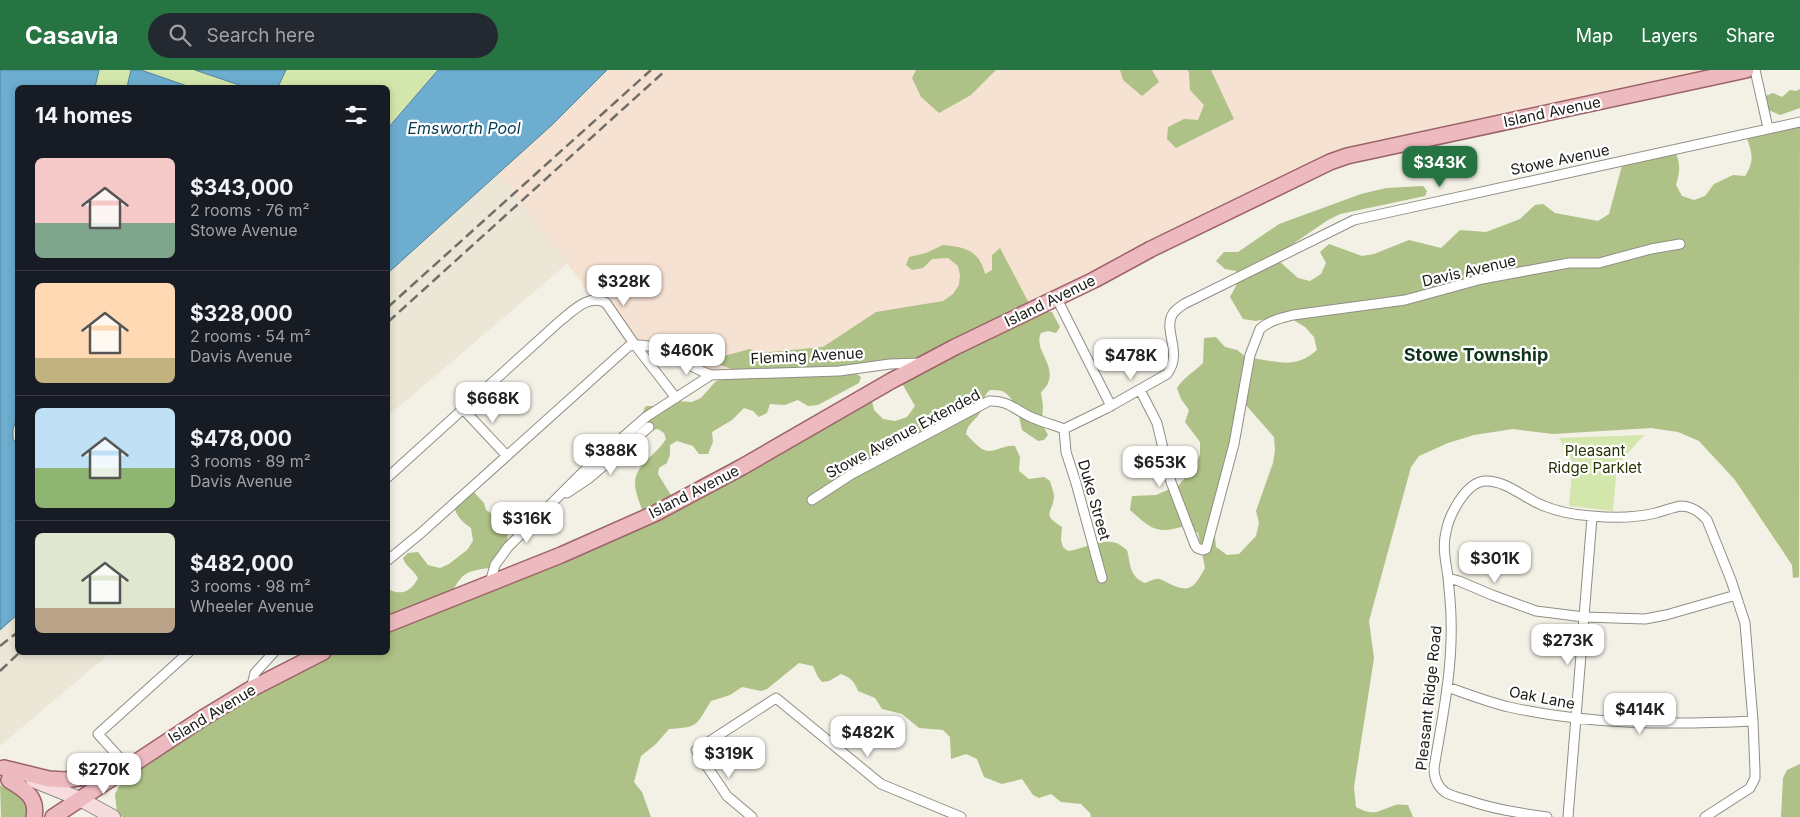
<!DOCTYPE html>
<meta charset="utf-8">
<style>
body{margin:0;font-family:Inter,sans-serif;background:#242831;color:#f1f3f6;height:100vh;display:flex;flex-direction:column;font-size:19px;white-space:nowrap}
*{box-sizing:border-box;margin:0}
p{font-size:16px;color:#9ea1a6}
.icon{flex:none;width:28px;height:28px;fill:none;stroke:currentColor;stroke-width:2;stroke-linecap:round;stroke-linejoin:round}
.map{position:relative;flex:1;overflow:hidden}
.panel{position:absolute;left:15px;top:15px;width:375px;height:570px;display:flex;flex-direction:column;background:#171b24;border-radius:8px;box-shadow:0 2px 8px #0003}
.panel>*{flex:none}
.price{position:absolute;translate:-50% -42px;padding:0 11px;border-radius:10px;background:#fff;color:#222;font-size:16px;line-height:32px;filter:drop-shadow(0 1px 2px #0008)}
.price::after{content:'';position:absolute;left:50%;top:30px;width:15px;height:11px;margin-left:-8px;background:inherit;clip-path:polygon(0 0,100% 0,50% 100%)}
.price.on{background:#277443;color:#fff}
ul{padding:0;list-style:none}
li{display:flex;align-items:center;gap:15px;height:125px;padding:0 20px}
li+li{border-top:1px solid #363941}
li span{display:grid;place-items:center;flex:none;width:140px;height:100px;border-radius:8px;color:#555}
li>.icon{margin-inline-start:auto}
span .icon{width:60px;height:60px;fill:#fffc;stroke-width:1}
li b{font-size:21px}
h2{display:flex;justify-content:space-between;align-items:center;height:60px;padding:0 20px;font-size:21px}
header{display:flex;align-items:center;gap:30px;box-sizing:border-box;height:70px;padding:0 25px;background:#277443;color:#fff}
header strong{font-size:24px}
nav{display:flex;gap:28px;margin-inline-start:auto;font-size:18px}
.search{width:350px;height:45px;background:#242831;display:flex;align-items:center;gap:12px;box-sizing:border-box;padding:0 18px;border-radius:28px;color:#9ea1a6;font-size:19px}
.map>svg:first-child{display:block}
.built{fill:#ebe6d5}
.industrial{fill:#f6e2d3}
.green{fill:#d3e6ab}
.forest{fill:#aec186}
.water{fill:#6dadd0;stroke:#548198}
.lines{fill:none;stroke-linecap:round;stroke-linejoin:round}
.street-casing{stroke:#918e85;stroke-width:11}
.secondary-casing{stroke:#918e85;stroke-width:16}
.primary-casing{stroke:#9c6468;stroke-width:18}
.street{stroke:#fff;stroke-width:9}
.secondary{stroke:#f6dcdf;stroke-width:14}
.primary{stroke:#edbabf;stroke-width:15}
.rail{stroke:#706e69;stroke-width:2.5;stroke-dasharray:10 5;stroke-linecap:butt}
.labels{text-anchor:middle;stroke-width:4.5;stroke-linejoin:round;paint-order:stroke}
.street-label{font-size:15px;fill:#1b1a17;stroke:#fff}
.park-label{font-size:15px;fill:#283406;stroke:#fff}
.water-label{font-size:16px;font-style:italic;fill:#043d55;stroke:#fff}
.quarter-label{font-size:18px;font-weight:bold;fill:#10341c;stroke:#fff}
</style>
<header>
<strong>Casavia</strong>
<div class="search"><svg class="icon" aria-label="search" viewBox="0 0 24 24"><circle cx="10" cy="10" r="6"/><path d="M15 15l6 6"/></svg>Search here</div>
<nav><a>Map</a><a>Layers</a><a>Share</a></nav>
</header>
<div class="map">
<svg width="1800" height="747" viewBox="0 0 1800 747">
<rect width="100%" height="100%" fill="#f3f0e6"/>
<!-- built -->
<path class="built" d="M499 103 568 193 388 346V203Z
M17 544 18 582 110 583 0 676V560Z"/>
<!-- industrial -->
<path class="industrial" d="M607 0H1746L1347 86 955 277 711 305 670 285 635 275 606 233 594 229 499 103 553 54Z"/>
<!-- green -->
<path class="green" d="M99 0H131L127 17 95 18Z
M141 0H195L245 17H190Z
M286 0H438L388 58V18H278Z
M1644 365 1617 395 1613 441 1569 436 1573 393 1559 368Z"/>
<!-- forest -->
<path class="forest" d="M916 0H996L971 25 939 43 921 27 912 8Z
M1120 0H1152L1159 12 1142 26 1123 10Z
M1187 0H1211L1234 49 1176 78 1167 69 1168 57 1184 49 1198 50 1204 35 1190 20 1189 2Z
M1800 19V38L1780 45 1766 39 1763 27 1773 23 1782 27 1790 20 1796 21Z
M1800 53 1799 507 1793 508 1792 495 1735 410 1699 371 1678 362 1651 358 1553 364 1513 359 1474 365 1448 373 1419 386 1411 397 1369 551 1374 588 1354 717 1356 737C1376 747 1376 741 1396 735 1399 734 1404 735 1408 735L1413 747H1091L1090 743 1081 734 1061 732 1051 724 1039 728 1033 725 1022 709 1002 714 984 707 977 689 966 684 951 689 950 667 943 660 919 658 902 644 882 639 875 628 858 621C854 611 851 608 841 604L829 611 822 612 818 607 813 596 799 593 767 619 761 621 742 617 730 625 711 631C695 656 700 657 669 659L656 674 641 686 634 712 642 722 651 747H123L117 744 115 724 126 704 303 596 332 583 388 582V558L554 492 871 327 874 340 883 349 895 351 907 347 915 336 900 310 1040 241 1052 242 1060 257 1056 263 1048 261 1041 263C1033 280 1056 293 1048 313 1047 316 1043 320 1041 323L1043 335 1042 354 1048 365 1044 370 1038 371 1022 360C1019 346 1016 328 1002 321 999 320 993 320 990 320 982 326 984 333 981 341 977 350 967 353 966 364 971 369 978 377 984 380 993 384 1005 374 1015 376L1020 387 1019 401 1029 409 1044 407 1050 411C1051 415 1054 422 1054 427 1052 445 1041 443 1062 457L1061 470 1063 477 1068 481C1083 479 1101 468 1116 473 1120 474 1124 478 1127 480 1131 495 1129 506 1145 513 1148 512 1153 509 1156 509 1160 508 1164 511 1168 513 1190 524 1194 518 1205 498L1198 463 1187 455C1158 465 1152 460 1130 440L1132 426 1156 425 1179 415 1196 395 1200 384V372L1185 352 1189 340 1181 329 1177 318C1184 307 1194 302 1203 293L1204 268 1216 267 1225 277 1237 280 1246 287 1233 366 1209 457 1215 468 1216 477 1227 485 1239 484 1256 466 1259 453 1256 441 1273 393 1275 380 1274 367 1245 334 1252 288C1278 292 1296 299 1317 280L1314 267 1305 257 1295 251 1282 246 1256 251 1243 249 1230 227 1236 216V201L1225 199 1216 191 1224 182H1238L1279 154 1361 124 1386 118 1423 116 1427 121 1425 126 1340 144 1328 150 1284 180 1279 191 1298 208 1310 211 1321 204 1326 193 1320 182 1329 174 1362 186 1374 184 1409 170 1441 178 1460 160 1486 162 1520 149 1535 135 1543 134 1555 143 1598 151 1609 144 1623 92 1674 80C1681 92 1680 102 1676 115L1682 126 1694 130 1705 126 1714 114 1733 105 1745 106C1756 89 1751 82 1746 65Z
M943 175C965 177 979 180 985 204L992 200V185L1000 178 1031 237 922 290 864 297 739 302 718 294 720 287 750 279 760 283 823 277 876 242 943 231 953 224 959 215 960 205 958 196 948 188 932 189 923 198 912 200 906 195 909 187 926 183Z
M855 303 861 307 859 313 818 335 808 336 798 330 785 335 770 334 767 343 759 347 753 341 744 338 732 350 712 362 713 372 708 384H699L693 376 677 371 670 375V384L667 393 659 398 658 404 674 430 644 445C636 422 627 408 648 389 655 382 661 377 666 369L664 363 658 359 648 361C639 353 640 345 646 336H662L677 331 692 332 701 328 715 312 724 308 733 309 739 306Z
M471 419 484 433 486 440 494 445H501L509 454 507 460 508 475 490 498C465 501 462 503 450 526L388 552V519C401 526 411 522 418 508 414 500 405 496 403 488L408 483 418 482 428 495 440 498 449 494 467 480 473 471 471 458C462 452 454 444 454 433Z
M1800 694V747H1781L1783 708 1787 700Z
M0 715C12 722 33 730 26 747H1Z"/>
<!-- water -->
<path class="water" d="M0 0H99L95 17 18 18V344L13 359V369L18 374V544L0 560Z
M131 0H141L190 17H127Z
M195 0H286L278 17H245Z
M438 0H607L553 54 388 203V58Z"/>
<g class="lines">
<defs>
<path id="street" d="M1755 0 1768 58
M1057 229 1111 336
M1140 320 1157 353 1171 412 1195 475 1197 478 1203 480 1206 479 1234 374 1250 285 1260 259C1269 251 1281 248 1293 245L1405 230 1482 209 1569 193H1599L1651 179 1680 174
M463 339 507 386
M1064 359 1107 338 1167 304C1184 282 1161 259 1174 242 1177 239 1181 236 1184 234L1354 150 1800 52
M1064 359 1066 382 1076 413 1102 508
M388 407 560 251C573 241 589 223 606 233L635 275 676 328
M567 423 588 409 649 357
M812 430 852 404 989 331C1009 330 1016 341 1033 348 1043 352 1053 355 1064 359
M388 490 421 463 629 276C658 269 684 296 711 305L839 301 890 294 920 293
M1448 508 1459 511 1492 525 1536 541 1584 547 1645 549 1666 545 1736 525
M490 513 495 495 508 477 582 403 646 347 711 305
M1447 617C1468 624 1488 632 1509 637 1590 655 1671 655 1753 651
M251 619 255 603 274 582
M128 697 98 664 189 582
M752 747 727 726 696 680 776 628 881 714 961 747
M1547 747C1519 743 1493 739 1467 730 1460 728 1451 726 1445 722 1437 716 1434 708 1434 698 1442 649 1453 599 1451 548 1451 535 1449 521 1448 507 1446 492 1442 477 1446 462 1449 445 1466 412 1485 411 1506 410 1525 429 1544 436 1559 442 1575 445 1592 446 1612 448 1635 448 1656 443 1664 441 1673 437 1681 436 1692 436 1700 442 1707 450L1731 510 1745 553 1753 651 1755 701V708L1750 718 1705 747
M1568 747 1592 447"/>
<path id="secondary" d="M33 710 80 729 113 747"/>
<path id="primary" d="M388 554 561 485 656 443 742 397 891 311 955 277 1094 210 1151 179 1330 92 1347 86 1746 0
M4 698 49 709 65 710 114 703
M9 710C24 719 38 727 34 747
M53 747 203 648 251 619 323 582"/>
</defs>
<!-- street casing -->
<use href="#street" class="street-casing"/>
<!-- secondary casing -->
<use href="#secondary" class="secondary-casing"/>
<!-- primary casing -->
<use href="#primary" class="primary-casing"/>
<!-- street -->
<use href="#street" class="street"/>
<!-- secondary -->
<use href="#secondary" class="secondary"/>
<!-- primary -->
<use href="#primary" class="primary"/>
<!-- rail -->
<path class="rail" d="M388 237 651 0
M388 252 666 0
M0 576 18 562
M0 601 20 582"/>
</g>
<g class="labels">
<!-- street labels -->
<g class="street-label">
<text transform="translate(1552 42) rotate(-12)" y="5">Island Avenue</text>
<text transform="translate(1560 90) rotate(-12)" y="5">Stowe Avenue</text>
<text transform="translate(1469 201) rotate(-13)" y="5">Davis Avenue</text>
<text transform="translate(1050 231) rotate(-26)" y="5">Island Avenue</text>
<text transform="translate(807 286) rotate(-3)" y="5">Fleming Avenue</text>
<text transform="translate(903 364) rotate(-28)" y="5">Stowe Avenue Extended</text>
<text transform="translate(694 422) rotate(-27)" y="5">Island Avenue</text>
<text transform="translate(1094 430) rotate(74)" y="5">Duke Street</text>
<text transform="translate(1429 628) rotate(-84)" y="5">Pleasant Ridge Road</text>
<text transform="translate(1542 628) rotate(11)" y="5">Oak Lane</text>
<text transform="translate(212 644) rotate(-31)" y="5">Island Avenue</text>
</g>
<!-- park labels -->
<g class="park-label">
<text x="1595" y="386">Pleasant<tspan x="1595" dy="17">Ridge Parklet</tspan></text>
</g>
<!-- water labels -->
<g class="water-label">
<text x="464" y="64">Emsworth Pool</text>
</g>
<!-- quarter labels -->
<g class="quarter-label">
<text x="1476" y="291">Stowe Township</text>
</g>
</g>
</svg>
<b class="price on" style="left:1440px;top:118px">$343K</b>
<b class="price" style="left:624px;top:237px">$328K</b>
<b class="price" style="left:687px;top:306px">$460K</b>
<b class="price" style="left:1131px;top:311px">$478K</b>
<b class="price" style="left:493px;top:354px">$668K</b>
<b class="price" style="left:611px;top:406px">$388K</b>
<b class="price" style="left:1160px;top:418px">$653K</b>
<b class="price" style="left:527px;top:474px">$316K</b>
<b class="price" style="left:1495px;top:514px">$301K</b>
<b class="price" style="left:1568px;top:596px">$273K</b>
<b class="price" style="left:1640px;top:665px">$414K</b>
<b class="price" style="left:868px;top:688px">$482K</b>
<b class="price" style="left:729px;top:709px">$319K</b>
<b class="price" style="left:104px;top:725px">$270K</b>
<section class="panel">
<h2>14 homes<svg class="icon" aria-label="filters" viewBox="0 0 24 24"><path d="M4 7h16M4 17h16"/><circle cx="9" cy="7" r="2"/><circle cx="15" cy="17" r="2"/></svg></h2>
<ul>
<li><span style="background:linear-gradient(#f6c9c9 65%,#7fa58c 0)"><svg class="icon" aria-label="home" viewBox="0 0 24 24"><path d="M3 11l9-7 9 7M6 9v11h12V9"/></svg></span><div><b>$343,000</b><p>2 rooms · 76 m²</p><p>Stowe Avenue</p></div></li>
<li><span style="background:linear-gradient(#ffd9b3 75%,#c2b280 0)"><svg class="icon" aria-label="home" viewBox="0 0 24 24"><path d="M3 11l9-7 9 7M6 9v11h12V9"/></svg></span><div><b>$328,000</b><p>2 rooms · 54 m²</p><p>Davis Avenue</p></div></li>
<li><span style="background:linear-gradient(#bfe0f5 60%,#8fb573 0)"><svg class="icon" aria-label="home" viewBox="0 0 24 24"><path d="M3 11l9-7 9 7M6 9v11h12V9"/></svg></span><div><b>$478,000</b><p>3 rooms · 89 m²</p><p>Davis Avenue</p></div></li>
<li><span style="background:linear-gradient(#dfe7d0 75%,#b9a48a 0)"><svg class="icon" aria-label="home" viewBox="0 0 24 24"><path d="M3 11l9-7 9 7M6 9v11h12V9"/></svg></span><div><b>$482,000</b><p>3 rooms · 98 m²</p><p>Wheeler Avenue</p></div></li>
</ul>
</section>
</div>
